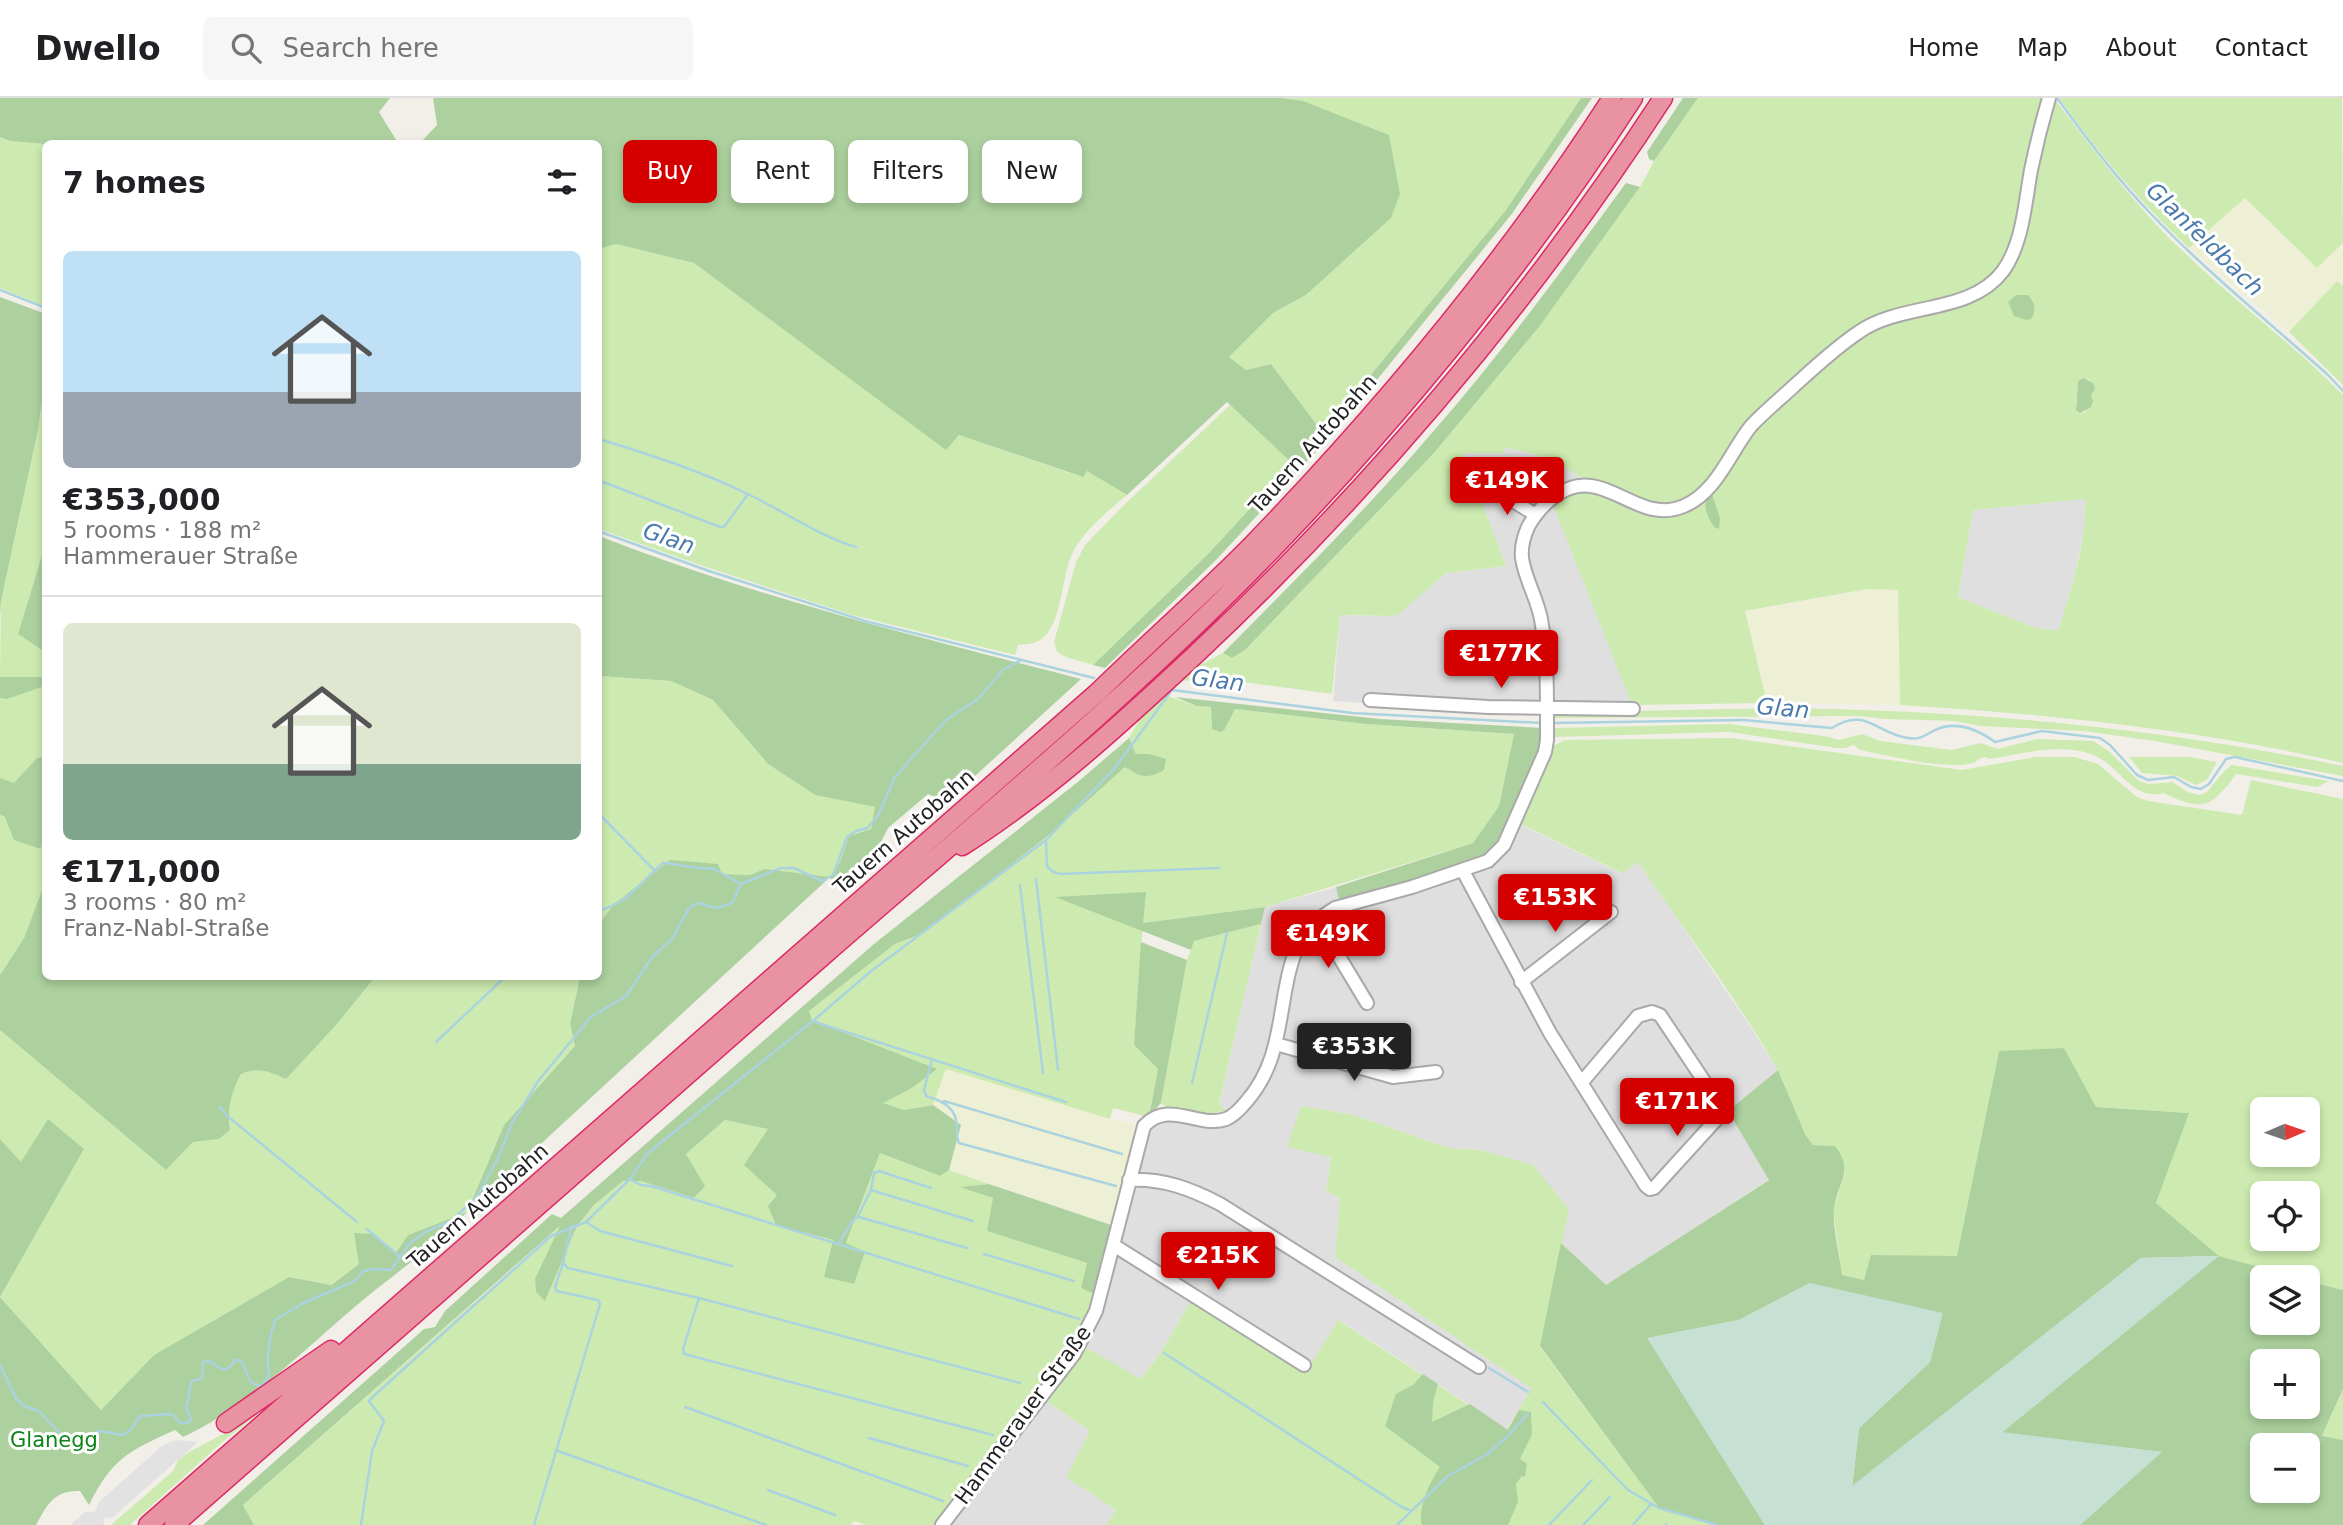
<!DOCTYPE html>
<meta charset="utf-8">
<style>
body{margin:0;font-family:"DejaVu Sans",sans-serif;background:#f6f6f6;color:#202124;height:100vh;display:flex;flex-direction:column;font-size:26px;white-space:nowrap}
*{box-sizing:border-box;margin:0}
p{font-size:23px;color:#757577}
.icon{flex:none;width:38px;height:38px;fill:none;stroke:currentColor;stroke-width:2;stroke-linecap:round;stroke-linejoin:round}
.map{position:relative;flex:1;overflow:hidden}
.drawer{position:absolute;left:42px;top:42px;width:560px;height:840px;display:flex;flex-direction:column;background:#fff;border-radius:10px;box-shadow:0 4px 10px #0003}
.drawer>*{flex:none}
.guide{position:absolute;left:623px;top:42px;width:665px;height:63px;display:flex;gap:14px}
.needle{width:46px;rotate:88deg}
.buttons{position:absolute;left:2250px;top:999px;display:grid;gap:14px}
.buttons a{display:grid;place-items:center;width:70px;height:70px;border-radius:10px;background:#fff;box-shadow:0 4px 10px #0003;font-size:35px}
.price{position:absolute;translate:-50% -60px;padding:0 16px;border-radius:7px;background:#d40000;color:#fff;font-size:23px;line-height:46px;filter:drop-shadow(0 2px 4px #0008)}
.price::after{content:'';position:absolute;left:50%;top:42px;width:21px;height:16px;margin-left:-10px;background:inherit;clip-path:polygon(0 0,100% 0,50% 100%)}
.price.active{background:#222;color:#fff}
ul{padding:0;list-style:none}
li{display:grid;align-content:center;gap:14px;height:371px;padding:0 21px}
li+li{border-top:2px solid #e0e0e0}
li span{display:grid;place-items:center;height:217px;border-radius:10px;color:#555}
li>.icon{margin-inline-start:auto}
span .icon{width:126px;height:126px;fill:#fffc;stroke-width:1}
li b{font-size:30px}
h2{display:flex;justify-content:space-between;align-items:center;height:84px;padding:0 21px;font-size:30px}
.pill{padding:0 24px;border-radius:10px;background:#fff;box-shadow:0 4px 10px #0003;font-size:24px;line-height:63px}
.pill.active{background:#d40000;color:#fff}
header{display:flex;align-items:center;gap:42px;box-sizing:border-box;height:98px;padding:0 35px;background:#fff;border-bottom:2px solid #e0e0e0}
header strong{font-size:33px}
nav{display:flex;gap:38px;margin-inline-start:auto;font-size:24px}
.search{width:490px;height:63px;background:#f6f6f6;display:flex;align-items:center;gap:18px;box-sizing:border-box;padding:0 24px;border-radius:10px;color:#757577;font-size:26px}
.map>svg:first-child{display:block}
.residential{fill:#e0dfdf}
.farmland{fill:#eef0d5}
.grass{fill:#cdebb0;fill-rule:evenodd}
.forest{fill:#add19e;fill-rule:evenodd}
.wetland{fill:#c6e0d4}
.parking{fill:#e2e2e2}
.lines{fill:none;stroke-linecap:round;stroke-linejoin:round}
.stream{stroke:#aad3df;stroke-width:2.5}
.minor-casing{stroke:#a9a9a9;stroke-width:16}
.highway-casing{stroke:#dc2a67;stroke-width:21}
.minor{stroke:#fff;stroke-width:12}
.highway{stroke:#e892a2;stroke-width:18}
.labels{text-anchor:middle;stroke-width:6;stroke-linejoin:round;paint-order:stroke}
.street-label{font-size:21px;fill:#222;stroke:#fff}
.park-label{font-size:21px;fill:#0c8416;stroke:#fff}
.water-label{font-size:23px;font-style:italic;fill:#4a7aab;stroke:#fff}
</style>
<header>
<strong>Dwello</strong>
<div class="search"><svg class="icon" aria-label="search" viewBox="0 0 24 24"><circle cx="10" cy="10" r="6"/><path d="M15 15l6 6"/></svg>Search here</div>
<nav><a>Home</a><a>Map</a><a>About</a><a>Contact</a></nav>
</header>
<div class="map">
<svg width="2343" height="1427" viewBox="0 0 2343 1427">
<rect width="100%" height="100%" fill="#f2efe9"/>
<!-- residential -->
<path class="residential" d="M1504 350 1521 352 1552 363 1582 379 1632 607 1461 612 1333 603 1340 517 1392 518 1399 515 1446 475 1506 468 1463 354 1504 355Z
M2086 401V424L2075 475 2059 532 2035 530 1958 499 1973 412Z
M1509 721 1621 775 1638 763 1752 931 1778 972 1729 1013 1769 1081 1606 1188 1561 1145 1569 1110 1481 1052 1449 1050 1354 1017 1301 1008 1331 1058 1326 1093 1340 1100 1335 1159 1532 1290 1508 1332 1339 1222 1307 1273 1192 1201 1161 1254 1140 1282 1085 1249 1106 1204 1147 1039 1152 1029 1162 1021 1172 1020 1219 1029 1227 1013 1219 1007 1265 809 1336 789 1340 801 1493 751Z
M1049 1298 1052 1307 1090 1333 1116 1412 1106 1427H948Z"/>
<!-- farmland -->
<path class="farmland" d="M2245 100 2317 170 2343 145V188L2337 183 2289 234 2189 150Z
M1867 491 1898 492 1900 607 1767 605 1745 513H1752Z
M946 971 1110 1021 1135 1026 1114 1128 949 1072 961 1027 933 1007Z"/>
<!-- grass -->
<path class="grass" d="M1282 0H1581L1506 112 1323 335 1271 266 1246 272 1229 259 1273 215 1306 197 1391 120 1303 3Z
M1698 0H2054C2096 55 2137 111 2188 158 2238 206 2294 247 2343 297V665C2198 631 2048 616 1900 607L1898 492 1867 491 1745 513 1767 605 1632 607 1552 404 1584 391 1582 380C1558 364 1532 353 1504 350V355H1463L1506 468 1446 475 1399 516 1392 518 1340 517 1332 596 1221 581 1179 583 1198 568 1223 555 1232 560 1245 552 1434 355 1539 229 1640 89 1654 63ZM2084 281H2089L2093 293 2085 314 2080 315 2076 312V308L2078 283ZM2085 401C2087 445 2071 489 2059 532L2035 530 1958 499 1973 412Z
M2059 0H2342L2343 145 2317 170 2245 100 2189 150C2140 104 2098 55 2059 0Z
M0 39 10 43 45 46V208L0 190Z
M616 146 694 165 946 351 959 337 1082 379 1087 373 1127 397C1108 413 1086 431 1074 452 1061 476 1063 522 1044 539 1037 546 1027 546 1018 547L1015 557 852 517 697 466 599 431 598 151Z
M2337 183 2343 188V287L2289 234Z
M45 281V447L18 536 45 554V579H0L1 503 38 332Z
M1230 307 1292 364 1294 363 1209 455 1093 567 1066 559 1057 554 1054 544 1076 464 1085 447 1125 406Z
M599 578 671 583 713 602 768 666 815 697 876 709 871 731 849 738 840 764 829 780 764 771 750 777 721 776 613 807 599 826Z
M45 588V657L36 661 14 686 0 680V600H7Z
M1165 597 1197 608 1211 609 1212 631H1225L1235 611 1366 626 1514 636 1499 708 1473 745 1265 809 1143 825 1134 947 1158 971 1149 1019 1113 1010 1110 1021 946 971 933 1007 904 1012 882 1005 912 990 936 971 812 922 809 913 895 846 924 835 1054 733 1125 669 1149 656H1136L1129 640 1141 619Z
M1776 610C1966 612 2156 629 2343 668V678L2155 643 2083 633 1980 628 1955 623 1884 621 1860 618 1551 620V611L1630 613Z
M1729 626 1825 638 1839 642 1862 636 1880 643 1952 652 1980 645 1998 651 2037 641 2093 643 2110 654 2139 683 2148 686 2172 684 2188 694 2199 697 2207 694 2225 672 2232 667 2329 683 2317 689 2236 676C2212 709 2203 715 2164 695 2132 704 2118 665 2091 656 2058 645 2022 656 1989 661L1984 659C1980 660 1978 662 1975 664 1953 674 1884 657 1860 652L1854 647 1845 650H1836L1730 634 1555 639 1554 630Z
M1732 640 1962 672 2035 659H2075L2098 666 2137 699 2148 703 2242 717 2251 682 2343 701V1192L2308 1183V1180L2296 1179 2219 1158 2156 1105 2188 1015 2096 1009 1999 953 1957 1159 1872 1157 1864 1182 1842 1177 1833 1112 1845 1074 1834 1048 1813 1047C1795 1024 1790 994 1776 969 1735 898 1684 832 1638 764L1622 775 1521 726 1553 648 1565 642ZM2263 1012H2308V1057H2263ZM2263 1096H2308V1141H2263Z
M2129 659H2190L2217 664 2207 682 2196 687 2177 678 2142 675Z
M0 717 5 719 40 751 45 721V784L24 840 0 877Z
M1261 826 1219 1006 1227 1013 1205 1016 1166 1009 1161 1005 1187 862 1194 843Z
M375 879H580L570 926 575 948 504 1027 467 1114 408 1137 395 1157 372 1136 359 1166 330 1187 289 1179 154 1257 101 1312 0 1199 84 1051 21 1065 0 1041V932L166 1072 193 1044 219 1041 230 1032C227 1011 231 995 241 976 259 969 269 973 286 980L337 926Z
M1301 1008 1354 1017 1449 1050 1481 1052 1533 1067 1569 1111 1540 1249 1659 1410 1717 1427H1106L1116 1412 1066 1379 1090 1333 1052 1307 1048 1303 1049 1298 1085 1249 1141 1281 1161 1254 1192 1201 1307 1273 1338 1222 1507 1332 1531 1290 1335 1159 1340 1100 1326 1093 1331 1059 1287 1049Z
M725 1022 769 1031 777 1097 776 1127 833 1142 824 1179 846 1145 880 1055 940 1078 949 1072 989 1086 962 1089 994 1100 987 1133 1087 1165C1097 1200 1097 1206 1079 1239L934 1427H866L854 1423 851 1427H254L243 1407 562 1127 536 1194 545 1202 577 1128 594 1107 623 1083H641L694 1100 704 1088 686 1056Z
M2343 1291V1342L2322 1339Z
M255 1319 227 1340 130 1427H111L173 1373 178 1362 189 1354Z"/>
<!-- forest -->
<path class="forest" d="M0 0H390L379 14 398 45H420L437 27 433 0H1282L1303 3 1389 37 1400 96 1391 120 1306 197 1273 215 1229 259 1246 272 1271 266 1323 335 1506 112 1581 0H1592L1511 117 1337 331 1217 461 1105 570 1093 567 1209 455 1292 365 1227 304 1127 397 1087 373 1083 379 959 337 946 352 694 165 616 146 599 151 598 46H45L10 43 0 39Z
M1683 0H1698L1654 63 1649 61 1647 54Z
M1626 85 1640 89 1539 229 1434 355 1245 552 1232 560 1223 555C1294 483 1366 412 1431 336 1501 256 1563 171 1626 85Z
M2016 197H2028C2035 205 2037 212 2031 221L2026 222 2014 218 2008 204Z
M0 199 46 216 45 281 38 332 1 503 0 518Z
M2084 280 2093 285 2095 291 2091 297 2093 303 2091 309 2080 315 2076 312 2078 283Z
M1711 393 1720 420 1719 431 1714 429C1706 416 1701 405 1711 393Z
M599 438C755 499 918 539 1081 581L975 678 963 671 953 682 957 690 941 702 928 696 888 730 880 746 885 756 847 787 829 780 467 1114C434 1149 394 1176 357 1207 301 1254 250 1308 183 1339L175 1332C129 1353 112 1360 89 1407L80 1393C54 1392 47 1407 36 1427H0V1041L21 1064 48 1021 84 1051 0 1199 101 1312 154 1257 289 1179 331 1187 359 1166 354 1135 372 1136 395 1156 408 1137 467 1114 504 1027 575 948 570 926 580 879 598 878 599 826 613 807 670 762 718 766 722 776 750 777 764 771 830 779 840 764 849 738 871 731 875 709 815 697 768 666 713 602 671 583 599 578Z
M45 447V554L18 536Z
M0 579H45V588L7 601 0 600Z
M1175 599 1380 621 1543 630 1544 639 1517 705 1493 751 1477 763 1339 802 1336 789 1473 745 1499 708 1514 636 1366 626 1235 611 1225 631 1221 634 1212 631 1211 609 1197 608Z
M1129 640 1136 656H1149L1166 661 1164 672C1145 682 1142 679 1125 669L1054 733 924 835 895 846 809 913 812 922 937 971 912 990 883 1005 904 1012 933 1007 961 1027 949 1072 940 1078 880 1055 846 1145 865 1154 854 1186 824 1179 833 1142 776 1127 768 1108 777 1097 744 1067 768 1031 725 1022 686 1056 705 1088 694 1100 641 1083H623L594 1107 577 1128 545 1203 536 1194 535 1181 560 1128 243 1407 254 1427H203L424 1231 435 1229 445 1213 552 1116 561 1120 874 846 1079 683Z
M45 657V721L41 751 14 742 5 719 0 717V680L14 685 36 661Z
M45 784 46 878 375 879 337 926 286 981C269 973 259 969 241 976 231 995 227 1011 230 1032L219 1041 193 1044 166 1072 0 932V877L24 840Z
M1146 794 1143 825 1265 809 1261 826 1194 843 1191 852 1055 799Z
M1141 844 1187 862 1161 1005 1149 1019 1158 971 1134 947Z
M2064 950 2096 1009 2189 1015 2156 1105 2219 1158 2296 1179 2263 1180V1225H2308V1183L2343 1192V1291L2322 1338 2343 1342V1427H2080L2161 1354 2001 1335 2218 1158 2141 1160 1852 1389 1859 1330 1930 1264 1810 1185 1739 1222 1648 1240 1765 1427H1717L1659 1410 1540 1248 1561 1145 1606 1187 1769 1082 1728 1013 1778 972 1805 1036 1813 1047 1835 1048C1855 1073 1837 1085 1834 1111 1832 1126 1840 1160 1842 1177L1864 1182 1871 1157 1957 1158 1999 953ZM2263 1264H2308V1309H2263ZM2263 1348H2308V1393H2263Z
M989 1086 1114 1128 1095 1196 1081 1190 1087 1165 987 1133 993 1100 960 1089Z
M1423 1276 1438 1286 1433 1304 1432 1324 1470 1306 1508 1332 1519 1312 1531 1314 1532 1336 1520 1361 1527 1366 1525 1378 1521 1379 1516 1386 1518 1404 1508 1427H1423L1421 1425C1420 1404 1429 1386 1440 1369L1385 1328 1396 1296 1413 1287Z"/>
<!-- wetland -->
<path class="wetland" d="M2219 1158 2002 1334 2162 1354 2080 1427H1765L1647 1240 1739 1222 1810 1185 1943 1215 1930 1264 1859 1330 1852 1388 2141 1160Z"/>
<!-- parking -->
<path class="parking" d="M176 1342 198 1344 113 1419 103 1420 104 1427H70L85 1414H95L99 1404 163 1347Z"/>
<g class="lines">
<!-- stream -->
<path class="stream" d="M2057 0C2087 41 2117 81 2152 117 2207 174 2269 224 2328 277L2343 293
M0 192 46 210
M598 341C650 356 701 373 750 397 785 414 819 438 856 449
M598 382 720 429H724L748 396
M598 433 709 473 865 523 1094 580
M1552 625 1743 622 1832 630C1865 608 1877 636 1908 640 1919 642 1924 638 1933 633 1954 622 1977 631 1995 644L2042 633 2100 640 2110 647 2137 677 2148 682 2174 679 2191 689 2201 691 2209 686 2226 661 2235 659 2343 683
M598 715 654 772
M1046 743 1047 768 1053 774 1060 776 1219 770
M1036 781 1058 972
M1020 787 1043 975
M598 813C633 802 637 787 663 765 677 765 701 773 712 770L741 786 781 770H794L822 783 833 777 847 739 856 733 867 730 878 718 895 679 945 623 979 600 1003 572 1021 562
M814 922 818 925 1066 1004
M436 944 506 878
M932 961 924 992 926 998C939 1002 953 1007 956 1022 958 1030 955 1036 959 1045L1116 1088
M1192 985 1227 835
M944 1003 1122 1056
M220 1009 226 1017 357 1124
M631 1082 641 1087 651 1088 1079 1221
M871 1092 973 1123
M859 1119 967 1150
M586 1124 600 1133 732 1168
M367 1131 400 1159
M839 1145 851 1125 858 1118 871 1092 874 1075 879 1073 931 1090
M984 1156 1074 1183
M563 1165 568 1170 699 1200 1020 1285
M699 1200 683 1251 684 1256 993 1337
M1164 1255 1400 1408 1411 1413
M0 1267 16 1300 24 1308 39 1313 72 1348 84 1353 89 1350 95 1335 100 1333 124 1337 132 1330 140 1318 169 1316 173 1317 180 1325H188L191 1321 186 1308C190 1299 188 1292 192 1283L202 1281 203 1264 208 1263C221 1268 224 1280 235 1262H239C249 1270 245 1289 262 1287L269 1278C266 1258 269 1242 275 1222L303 1205 355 1183 362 1174 371 1171 391 1172 410 1145 425 1134 451 1123 477 1099 497 1062 513 1023 539 982 591 919 626 898 652 859 672 841 689 810 698 805 717 810 732 805 741 786
M1489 1270 1528 1294
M1543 1304 1628 1392 1659 1410 1717 1427
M685 1309 943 1403
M869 1340 968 1368
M558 1353 766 1427
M768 1392 835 1417
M361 1427 372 1353 384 1323 369 1303 377 1295 551 1138 586 1124 630 1081 648 1055 814 922 870 874 1046 742 1114 671 1172 592 1352 615 1542 625
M534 1427 600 1206 598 1202 556 1193 555 1189 563 1165 572 1128
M1397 1427 1448 1378 1486 1357 1508 1338 1528 1315
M1549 1427 1592 1382
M1583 1427 1610 1399
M1633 1427 1651 1406
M1666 1427V1426"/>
<defs>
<path id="minor" d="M1495 392 1536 417
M1370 602 1488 609 1633 611
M1463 773 1550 935 1646 1088 1650 1091 1654 1090 1724 1013 1660 917 1652 914 1638 918 1582 984
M1317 822 1367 905
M1521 884 1611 814
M1276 946 1393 979 1436 974
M1129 1082C1163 1080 1191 1091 1220 1106L1479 1269
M1115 1148 1304 1267
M942 1427 1074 1256 1096 1213 1144 1028C1169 1001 1199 1031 1226 1021 1234 1018 1241 1010 1246 1004 1289 956 1275 894 1300 843 1308 828 1321 819 1335 810L1412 789 1488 763 1504 747 1545 654 1547 642C1547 602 1548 561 1541 521 1537 500 1525 481 1522 460 1521 450 1524 438 1528 429 1535 416 1544 406 1555 398 1604 363 1635 429 1684 408 1717 394 1730 354 1751 328 1764 314 1780 301 1794 288 1815 269 1835 250 1859 234 1901 204 1970 217 2003 173 2023 145 2025 105 2031 72 2036 48 2042 24 2049 0"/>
<path id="highway" d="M962 748C1046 695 1122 625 1195 557 1372 391 1530 204 1663 0
M226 1325 331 1252
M148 1427 1097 595C1149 544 1203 497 1254 445 1386 308 1509 160 1612 0
M174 1427C391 1237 607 1047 824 857 979 722 1139 591 1281 442 1411 306 1531 158 1633 0"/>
</defs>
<!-- minor casing -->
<use href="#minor" class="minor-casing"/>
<!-- highway casing -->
<use href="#highway" class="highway-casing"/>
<!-- minor -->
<use href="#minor" class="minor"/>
<!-- highway -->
<use href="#highway" class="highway"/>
</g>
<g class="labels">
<!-- street labels -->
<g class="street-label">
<text transform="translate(1313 346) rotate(-48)" y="7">Tauern Autobahn</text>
<text transform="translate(904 734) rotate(-41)" y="7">Tauern Autobahn</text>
<text transform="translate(478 1108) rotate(-41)" y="7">Tauern Autobahn</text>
<text transform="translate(1023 1317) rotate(-54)" y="7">Hammerauer Straße</text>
</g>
<!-- park labels -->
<g class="park-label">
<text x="54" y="1349">Glanegg</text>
</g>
<!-- water labels -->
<g class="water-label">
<text transform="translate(2205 141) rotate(44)" y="8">Glanfeldbach</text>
<text transform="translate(669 440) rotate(19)" y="8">Glan</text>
<text transform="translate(1218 582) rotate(7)" y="8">Glan</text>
<text transform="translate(1783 610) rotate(5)" y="8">Glan</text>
</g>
</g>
</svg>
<div class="buttons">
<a><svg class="needle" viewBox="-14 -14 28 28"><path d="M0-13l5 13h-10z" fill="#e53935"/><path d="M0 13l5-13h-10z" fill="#757577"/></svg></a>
<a><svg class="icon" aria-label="locate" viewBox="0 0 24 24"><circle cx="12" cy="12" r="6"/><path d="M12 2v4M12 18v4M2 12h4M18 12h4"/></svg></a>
<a><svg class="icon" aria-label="layers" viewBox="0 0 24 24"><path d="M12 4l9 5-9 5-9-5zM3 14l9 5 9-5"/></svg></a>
<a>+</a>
<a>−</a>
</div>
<b class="price" style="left:1507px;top:419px">€149K</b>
<b class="price" style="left:1501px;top:592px">€177K</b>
<b class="price" style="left:1555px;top:836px">€153K</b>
<b class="price" style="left:1328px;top:872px">€149K</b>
<b class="price active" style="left:1354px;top:985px">€353K</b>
<b class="price" style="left:1677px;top:1040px">€171K</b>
<b class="price" style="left:1218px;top:1194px">€215K</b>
<div class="guide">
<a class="pill active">Buy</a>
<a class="pill">Rent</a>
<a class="pill">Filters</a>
<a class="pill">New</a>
</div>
<section class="drawer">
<h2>7 homes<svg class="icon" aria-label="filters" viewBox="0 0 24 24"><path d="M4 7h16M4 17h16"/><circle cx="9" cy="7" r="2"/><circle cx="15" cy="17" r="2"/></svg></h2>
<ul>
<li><span style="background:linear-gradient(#bfe0f5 65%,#9aa5b1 0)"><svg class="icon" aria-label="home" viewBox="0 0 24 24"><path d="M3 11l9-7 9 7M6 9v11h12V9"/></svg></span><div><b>€353,000</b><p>5 rooms · 188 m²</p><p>Hammerauer Straße</p></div></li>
<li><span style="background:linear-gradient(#dfe7d0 65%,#7fa58c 0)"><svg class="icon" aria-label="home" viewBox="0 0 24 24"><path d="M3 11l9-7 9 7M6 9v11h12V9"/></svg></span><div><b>€171,000</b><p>3 rooms · 80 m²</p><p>Franz-Nabl-Straße</p></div></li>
</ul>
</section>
</div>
